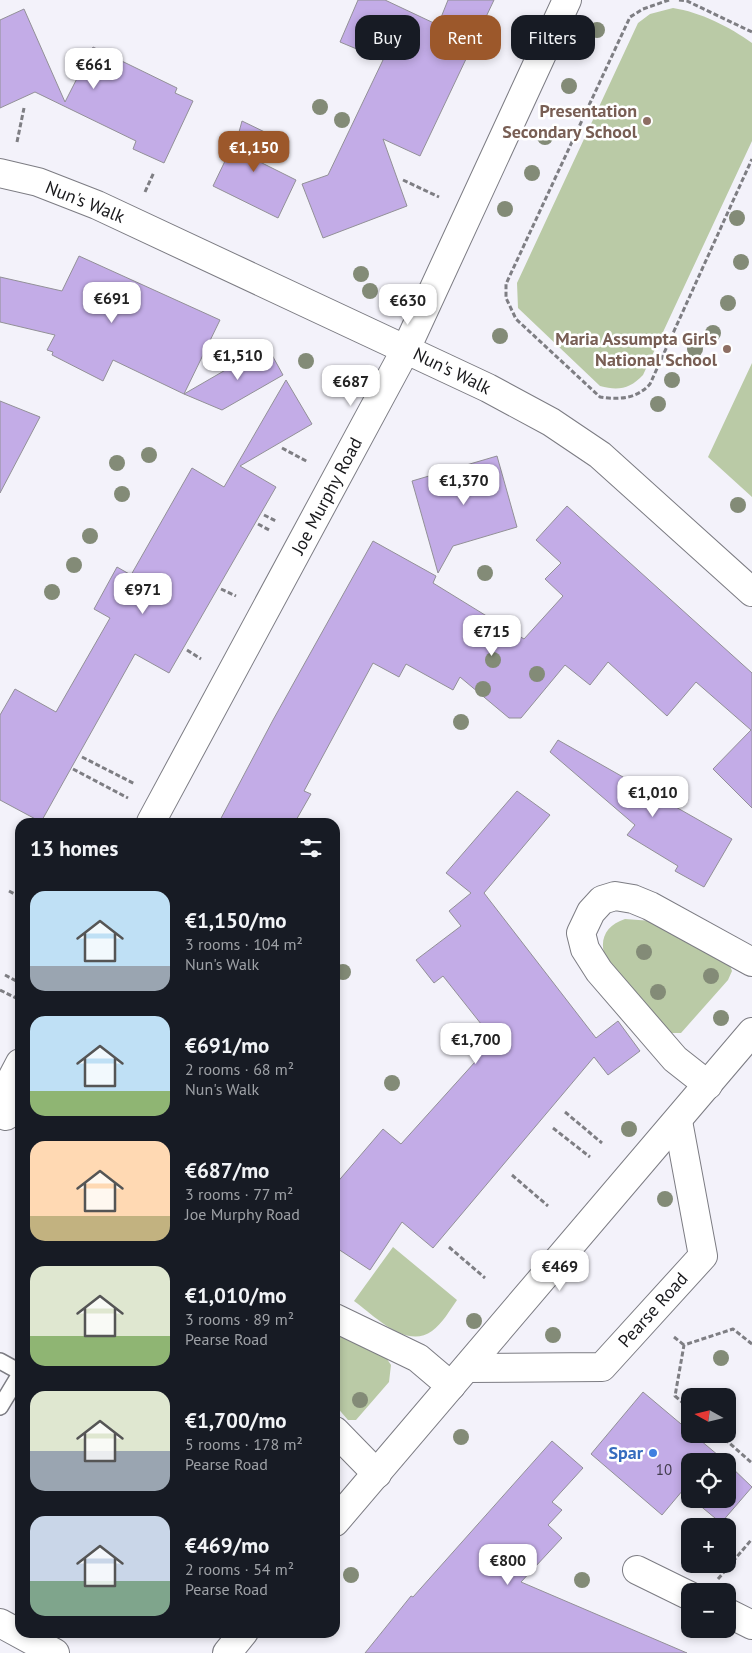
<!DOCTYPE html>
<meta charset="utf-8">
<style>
body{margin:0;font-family:"PT Sans",sans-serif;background:#242831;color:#f1f3f6;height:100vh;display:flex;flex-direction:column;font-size:19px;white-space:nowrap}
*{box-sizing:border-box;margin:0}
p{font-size:16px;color:#9ea1a6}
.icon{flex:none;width:28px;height:28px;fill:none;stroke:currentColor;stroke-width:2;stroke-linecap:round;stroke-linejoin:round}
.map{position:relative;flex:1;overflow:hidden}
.panel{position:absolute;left:15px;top:818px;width:325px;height:820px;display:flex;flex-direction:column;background:#171b24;border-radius:15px;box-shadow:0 2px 8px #0003}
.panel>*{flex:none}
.hud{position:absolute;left:355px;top:15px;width:321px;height:45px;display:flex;gap:10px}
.needle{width:32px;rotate:278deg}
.fabs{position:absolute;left:681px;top:1388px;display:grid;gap:10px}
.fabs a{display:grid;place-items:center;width:55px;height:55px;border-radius:10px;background:#171b24;box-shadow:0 2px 8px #0003;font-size:25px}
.price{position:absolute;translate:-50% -42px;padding:0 11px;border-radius:10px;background:#fff;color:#222;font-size:16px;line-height:32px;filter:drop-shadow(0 1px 2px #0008)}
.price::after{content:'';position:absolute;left:50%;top:30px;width:15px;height:11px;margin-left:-8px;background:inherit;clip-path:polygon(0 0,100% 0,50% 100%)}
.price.on{background:#9c582b;color:#fff}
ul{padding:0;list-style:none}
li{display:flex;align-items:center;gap:15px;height:125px;padding:0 15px}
li span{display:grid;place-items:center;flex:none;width:140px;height:100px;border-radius:15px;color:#555}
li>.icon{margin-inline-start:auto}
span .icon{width:60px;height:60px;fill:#fffc;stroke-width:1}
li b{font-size:21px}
h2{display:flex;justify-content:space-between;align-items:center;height:60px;padding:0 15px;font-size:21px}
.tag{padding:0 18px;border-radius:15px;background:#171b24;box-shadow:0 2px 8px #0003;font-size:18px;line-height:45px}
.tag.on{background:#9c582b;color:#fff}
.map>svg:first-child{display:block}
.green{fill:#bacaa6}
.building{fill:#c3ace7;stroke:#929097}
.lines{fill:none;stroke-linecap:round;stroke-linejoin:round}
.service-casing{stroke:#7c7c83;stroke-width:18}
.minor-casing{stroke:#7c7c83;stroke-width:30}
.tertiary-casing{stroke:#7c7c83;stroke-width:30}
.path{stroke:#7e7e83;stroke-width:3;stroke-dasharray:5 2.5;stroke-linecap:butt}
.service{stroke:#fff;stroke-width:15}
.minor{stroke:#fff;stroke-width:28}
.tertiary{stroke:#fff;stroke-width:28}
.tree{fill:#838b77}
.education-dot{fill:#8d6e63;stroke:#fff;stroke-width:2}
.shop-dot{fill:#3f7fe0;stroke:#fff;stroke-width:2}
.labels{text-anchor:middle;stroke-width:5;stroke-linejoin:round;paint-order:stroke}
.number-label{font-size:15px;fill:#433d4e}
.education-label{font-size:18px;font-weight:bold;fill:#785e54;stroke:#fff;text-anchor:end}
.street-label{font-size:18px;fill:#18181b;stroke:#fff}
.shop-label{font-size:18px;font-weight:bold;fill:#366cbe;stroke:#fff;text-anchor:end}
</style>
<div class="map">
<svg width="752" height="1653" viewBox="0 0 752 1653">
<rect width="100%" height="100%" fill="#f3f2fa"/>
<!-- green -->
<path class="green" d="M673 8C700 12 730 27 752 43V141L643 375C630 389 618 391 600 386L518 308 517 283 638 23 650 14Z
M752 363V497L708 457Z
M625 919 652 921 729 963 732 971 728 980 681 1033H669L606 959C598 940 606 925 625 919Z
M393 1247 457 1300C450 1310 442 1324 432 1331 406 1350 374 1315 354 1301Z
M335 1335H341L387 1359 391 1365 389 1382 356 1420H348L335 1405Z"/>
<!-- building -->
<path class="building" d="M358 0H385L438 25 448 0H494L420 156 383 139 407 206 323 238 302 184 328 175 383 60 340 42Z
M24 9 65 102 93 47 177 88 175 93 193 101 164 163 133 149 136 141 35 92 0 108V20Z
M242 121 273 136 260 162 296 180 278 218 213 186 239 132Z
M79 256 220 320 184 394 113 360 103 381 52 355 53 352 47 350 55 335 0 322V277L62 291Z
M267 346 283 375 222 410 184 394Z
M286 380 312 424 240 466 276 487 169 673 135 654 41 822 0 800V715L15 689 56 712 110 618 94 609 117 567 131 575 192 468 224 487Z
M0 401 40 417 0 493Z
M497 456 517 527 453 546 438 573 412 481Z
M567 506 752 673V808L713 769 751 730 696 682 667 716 608 662 590 685 565 665 521 718H509L460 677 453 690 406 664 399 677 373 663 304 791 311 794 295 822H219L273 720 373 541 436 576 433 583 524 639 563 596 545 579 561 563 536 540Z
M558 740 732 839 704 887 675 871 678 866 627 835 635 825 550 752Z
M517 791 550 815 484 893 596 1038 618 1021 640 1051 608 1075 594 1057 433 1248 402 1222 370 1270 335 1247V1185L383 1129 401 1144 475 1062 493 1039 443 976 434 983 416 960 461 926 449 911 471 893 446 873Z
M643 1392 725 1461H690V1497L683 1490 662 1515 591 1454Z
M552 1441 583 1468 552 1502 562 1510 548 1525 562 1538 521 1582 687 1653H365L411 1596 413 1597Z
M728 1464 752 1487 721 1523 692 1499H728Z"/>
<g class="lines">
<defs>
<path id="service" d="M0 1361 20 1372
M0 1407 20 1374"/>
<path id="minor" d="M0 173 38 182 97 205 488 388 551 422 600 455 752 592
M151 822 406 349 567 0
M708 1085 675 1059 599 971 585 949 581 933 591 912 602 900 615 896 633 899 650 906 752 962
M6 1116 10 1082 20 1063
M335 1318 418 1358 451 1386
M467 1368 602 1367 703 1256 678 1121
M335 1431 377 1474
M637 1570 690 1596
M728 1613 752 1625
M0 1623 55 1653"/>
<path id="tertiary" d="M335 1522 752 1032
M227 1653 244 1632"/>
</defs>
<!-- service casing -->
<use href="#service" class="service-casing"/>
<!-- minor casing -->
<use href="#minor" class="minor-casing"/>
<!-- tertiary casing -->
<use href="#tertiary" class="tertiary-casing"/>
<!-- path -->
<path class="path" d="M669 0 643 9 630 17 506 284V298L516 319 600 397C618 400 637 399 650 384L752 159
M679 0 687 1 752 32
M17 142 24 108
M403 180 439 197
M145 192 154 172
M282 448 308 462
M264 515 276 521
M258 524 271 531
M221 589 236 596
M187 650 201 659
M82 757 135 784
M73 769 128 798
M9 891 20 897
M5 975 20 983
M0 990 20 1000
M565 1112 602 1143
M553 1128 590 1157
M512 1175 548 1206
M449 1247 485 1278
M674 1337 684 1345
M690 1409 675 1396 684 1345 733 1329 752 1344
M719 1434 752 1463
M718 1579 752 1539"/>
<!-- service -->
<use href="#service" class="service"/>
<!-- minor -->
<use href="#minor" class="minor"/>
<!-- tertiary -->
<use href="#tertiary" class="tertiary"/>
</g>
<!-- trees -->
<g class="tree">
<circle cx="597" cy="30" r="8"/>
<circle cx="569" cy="86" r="8"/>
<circle cx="320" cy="107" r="8"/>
<circle cx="342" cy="120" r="8"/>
<circle cx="545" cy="137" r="8"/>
<circle cx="532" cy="173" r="8"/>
<circle cx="505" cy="209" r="8"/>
<circle cx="737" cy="218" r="8"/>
<circle cx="741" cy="262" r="8"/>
<circle cx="361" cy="274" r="8"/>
<circle cx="370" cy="291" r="8"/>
<circle cx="728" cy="303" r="8"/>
<circle cx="713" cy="333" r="8"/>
<circle cx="500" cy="336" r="8"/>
<circle cx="695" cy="349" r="8"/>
<circle cx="306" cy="361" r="8"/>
<circle cx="335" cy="378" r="8"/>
<circle cx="672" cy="380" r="8"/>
<circle cx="658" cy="404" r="8"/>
<circle cx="149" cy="455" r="8"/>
<circle cx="117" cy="463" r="8"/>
<circle cx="122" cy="494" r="8"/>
<circle cx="738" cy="505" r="8"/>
<circle cx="90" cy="536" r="8"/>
<circle cx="74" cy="565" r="8"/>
<circle cx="485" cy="573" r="8"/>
<circle cx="52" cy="592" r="8"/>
<circle cx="493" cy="660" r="8"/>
<circle cx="537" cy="674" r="8"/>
<circle cx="483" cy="689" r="8"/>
<circle cx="461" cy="722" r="8"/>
<circle cx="644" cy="952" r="8"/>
<circle cx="343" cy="972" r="8"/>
<circle cx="711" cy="976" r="8"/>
<circle cx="658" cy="992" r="8"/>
<circle cx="721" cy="1018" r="8"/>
<circle cx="392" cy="1083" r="8"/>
<circle cx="629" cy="1129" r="8"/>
<circle cx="665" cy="1199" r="8"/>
<circle cx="474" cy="1321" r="8"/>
<circle cx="553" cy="1335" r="8"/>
<circle cx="721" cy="1358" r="8"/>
<circle cx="360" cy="1400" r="8"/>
<circle cx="461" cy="1437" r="8"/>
<circle cx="351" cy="1575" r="8"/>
<circle cx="582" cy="1580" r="8"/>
</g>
<!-- markers -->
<g class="education-dot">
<circle cx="647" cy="121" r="5"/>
<circle cx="727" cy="349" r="5"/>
</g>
<circle class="shop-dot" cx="653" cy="1453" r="5"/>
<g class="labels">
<!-- number labels -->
<g class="number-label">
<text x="664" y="1475">10</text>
</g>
<!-- education labels -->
<g class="education-label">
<text x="637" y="117">Presentation<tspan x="637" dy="21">Secondary School</tspan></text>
<text x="717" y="345">Maria Assumpta Girls<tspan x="717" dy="21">National School</tspan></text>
</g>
<!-- street labels -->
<g class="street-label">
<text transform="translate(85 202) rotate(22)" y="6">Nun's Walk</text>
<text transform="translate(452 371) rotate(26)" y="6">Nun's Walk</text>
<text transform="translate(327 496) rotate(-62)" y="6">Joe Murphy Road</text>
<text transform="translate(653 1310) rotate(-48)" y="6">Pearse Road</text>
</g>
<!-- shop labels -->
<g class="shop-label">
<text x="643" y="1459">Spar</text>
</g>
</g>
</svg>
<div class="fabs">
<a><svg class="needle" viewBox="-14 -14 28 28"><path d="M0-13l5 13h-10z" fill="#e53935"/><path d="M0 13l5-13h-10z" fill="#9ea1a6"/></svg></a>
<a><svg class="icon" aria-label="locate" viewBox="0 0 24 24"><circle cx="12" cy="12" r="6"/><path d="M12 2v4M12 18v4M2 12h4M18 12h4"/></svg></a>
<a>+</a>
<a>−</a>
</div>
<b class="price" style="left:94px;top:90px">€661</b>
<b class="price on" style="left:254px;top:173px">€1,150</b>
<b class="price" style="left:112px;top:324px">€691</b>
<b class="price" style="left:408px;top:326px">€630</b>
<b class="price" style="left:238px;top:381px">€1,510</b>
<b class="price" style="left:351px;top:407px">€687</b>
<b class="price" style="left:464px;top:506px">€1,370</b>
<b class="price" style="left:143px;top:615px">€971</b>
<b class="price" style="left:492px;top:657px">€715</b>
<b class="price" style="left:653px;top:818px">€1,010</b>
<b class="price" style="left:476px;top:1065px">€1,700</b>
<b class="price" style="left:560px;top:1292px">€469</b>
<b class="price" style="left:508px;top:1586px">€800</b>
<div class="hud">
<a class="tag">Buy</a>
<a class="tag on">Rent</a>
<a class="tag">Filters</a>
</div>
<section class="panel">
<h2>13 homes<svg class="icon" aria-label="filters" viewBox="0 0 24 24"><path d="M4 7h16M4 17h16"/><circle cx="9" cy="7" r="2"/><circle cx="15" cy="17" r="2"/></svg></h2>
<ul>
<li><span style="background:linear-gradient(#bfe0f5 75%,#9aa5b1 0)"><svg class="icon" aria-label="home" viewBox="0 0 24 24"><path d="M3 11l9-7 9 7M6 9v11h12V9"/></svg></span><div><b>€1,150/mo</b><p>3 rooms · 104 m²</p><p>Nun's Walk</p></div></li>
<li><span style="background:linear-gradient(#bfe0f5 75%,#8fb573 0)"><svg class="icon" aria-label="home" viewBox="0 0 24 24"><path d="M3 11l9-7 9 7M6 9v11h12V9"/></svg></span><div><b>€691/mo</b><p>2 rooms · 68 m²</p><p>Nun's Walk</p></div></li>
<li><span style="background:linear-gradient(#ffd9b3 75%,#c2b280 0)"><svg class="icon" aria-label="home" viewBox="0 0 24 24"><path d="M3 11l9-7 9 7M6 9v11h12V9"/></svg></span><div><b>€687/mo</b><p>3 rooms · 77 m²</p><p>Joe Murphy Road</p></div></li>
<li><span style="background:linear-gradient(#dfe7d0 70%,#8fb573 0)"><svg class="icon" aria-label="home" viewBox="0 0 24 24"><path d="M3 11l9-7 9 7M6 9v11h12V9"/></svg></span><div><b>€1,010/mo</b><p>3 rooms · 89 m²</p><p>Pearse Road</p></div></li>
<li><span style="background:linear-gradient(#dfe7d0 60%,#9aa5b1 0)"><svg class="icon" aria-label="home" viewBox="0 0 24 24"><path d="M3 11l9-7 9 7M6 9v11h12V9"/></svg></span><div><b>€1,700/mo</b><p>5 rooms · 178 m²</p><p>Pearse Road</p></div></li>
<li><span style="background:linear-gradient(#c9d6e8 65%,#7fa58c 0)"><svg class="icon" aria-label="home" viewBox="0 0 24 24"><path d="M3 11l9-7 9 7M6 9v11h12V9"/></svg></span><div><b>€469/mo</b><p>2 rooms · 54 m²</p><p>Pearse Road</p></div></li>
</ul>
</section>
</div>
